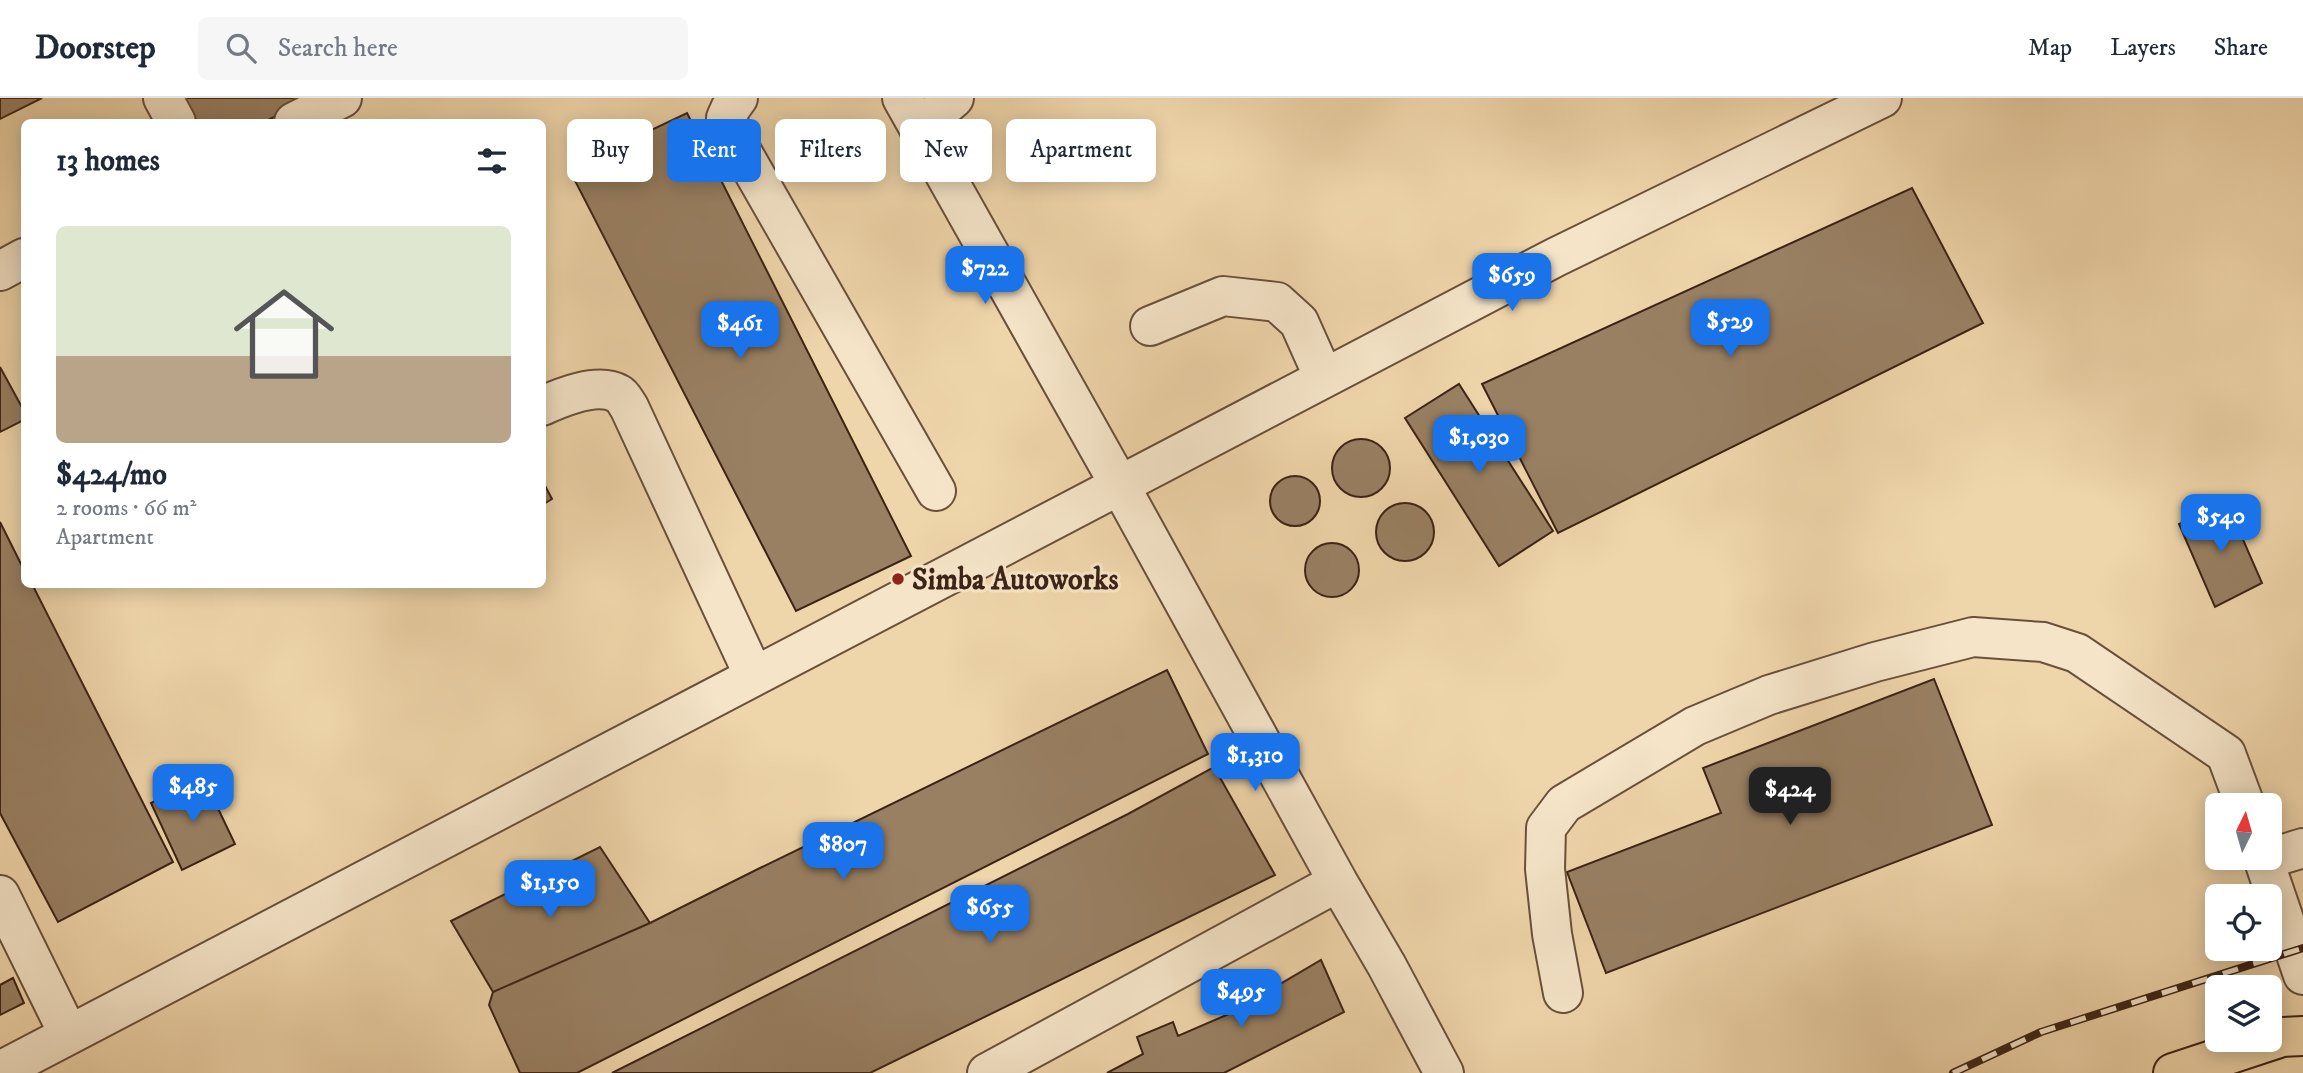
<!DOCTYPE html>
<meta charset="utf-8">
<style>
body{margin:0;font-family:"IM FELL DW Pica",serif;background:#f6f6f7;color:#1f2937;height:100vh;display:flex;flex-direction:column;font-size:26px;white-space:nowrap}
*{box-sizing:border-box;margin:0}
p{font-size:23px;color:#747a83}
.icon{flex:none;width:38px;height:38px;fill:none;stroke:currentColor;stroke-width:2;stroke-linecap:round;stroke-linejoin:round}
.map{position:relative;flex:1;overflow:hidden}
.details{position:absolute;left:21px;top:21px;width:525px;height:469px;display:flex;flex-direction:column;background:#fff;border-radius:10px;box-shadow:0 4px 18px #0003}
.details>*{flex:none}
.banner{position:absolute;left:567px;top:21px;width:665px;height:63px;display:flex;gap:14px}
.needle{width:46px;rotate:5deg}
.fabs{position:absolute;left:2205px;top:695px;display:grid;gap:14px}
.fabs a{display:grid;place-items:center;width:77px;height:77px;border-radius:10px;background:#fff;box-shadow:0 4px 18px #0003;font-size:35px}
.price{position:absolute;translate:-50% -60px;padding:0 16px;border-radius:14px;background:#1a73e8;color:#fff;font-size:23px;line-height:46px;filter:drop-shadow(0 2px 4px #0008)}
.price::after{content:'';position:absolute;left:50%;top:42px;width:21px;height:16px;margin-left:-10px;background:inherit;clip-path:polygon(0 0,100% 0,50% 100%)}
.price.selected{background:#222;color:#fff}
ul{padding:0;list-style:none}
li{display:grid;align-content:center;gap:14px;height:371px;padding:0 35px}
li span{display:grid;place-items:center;height:217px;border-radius:10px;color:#555}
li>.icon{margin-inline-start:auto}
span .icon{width:126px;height:126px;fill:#fffc;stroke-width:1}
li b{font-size:30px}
h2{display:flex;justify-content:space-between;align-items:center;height:84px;padding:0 35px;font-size:30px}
.tag{padding:0 24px;border-radius:10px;background:#fff;box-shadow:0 4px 18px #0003;font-size:24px;line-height:63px}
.tag.selected{background:#1a73e8;color:#fff}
header{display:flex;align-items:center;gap:42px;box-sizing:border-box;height:98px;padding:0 35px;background:#fff;border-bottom:2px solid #e0e1e3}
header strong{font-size:33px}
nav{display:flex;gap:38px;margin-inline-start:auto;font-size:24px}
.search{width:490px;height:63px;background:#f6f6f7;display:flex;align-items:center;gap:18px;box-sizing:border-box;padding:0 24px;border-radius:10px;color:#747a83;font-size:26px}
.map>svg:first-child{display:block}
.building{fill:#998063;stroke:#3c2316;stroke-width:2}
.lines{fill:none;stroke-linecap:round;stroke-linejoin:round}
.minor-casing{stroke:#69503b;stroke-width:42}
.major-casing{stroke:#3c2316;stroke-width:42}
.minor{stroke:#f5e4c8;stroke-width:38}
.major{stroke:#efd5aa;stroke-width:38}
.rail-casing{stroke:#3c2316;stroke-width:8}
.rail{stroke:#f5e4c8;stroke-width:5;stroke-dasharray:16;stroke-linecap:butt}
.poi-dot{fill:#8f2418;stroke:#f5e4c8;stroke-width:2.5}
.labels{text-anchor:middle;stroke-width:6;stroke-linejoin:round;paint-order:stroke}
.poi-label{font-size:30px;font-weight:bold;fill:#3c2316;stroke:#f5e4c8;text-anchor:start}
</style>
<header>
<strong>Doorstep</strong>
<div class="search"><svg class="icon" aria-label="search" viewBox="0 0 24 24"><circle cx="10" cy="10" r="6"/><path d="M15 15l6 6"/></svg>Search here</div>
<nav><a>Map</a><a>Layers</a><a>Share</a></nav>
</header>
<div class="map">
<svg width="2303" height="975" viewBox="0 0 2303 975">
<rect width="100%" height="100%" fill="#efd5aa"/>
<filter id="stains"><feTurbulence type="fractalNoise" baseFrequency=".00286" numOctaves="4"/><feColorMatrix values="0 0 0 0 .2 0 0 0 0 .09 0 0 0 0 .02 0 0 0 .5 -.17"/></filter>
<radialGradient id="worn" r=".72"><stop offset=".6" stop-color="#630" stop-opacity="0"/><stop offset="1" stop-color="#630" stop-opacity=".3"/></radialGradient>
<!-- building -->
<path class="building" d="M0 0H42L0 21Z
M184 0H312L264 24H197Z
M687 15 911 458 796 513 569 71Z
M1912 90 1983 225 1558 435 1482 286Z
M0 269 24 313V322L0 334Z
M1459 286 1553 433 1499 468 1405 320Z
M1332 370a29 29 0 1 1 58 0a29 29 0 1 1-58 0Z
M1270 403a25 25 0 1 1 50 0a25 25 0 1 1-50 0Z
M542 382 552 401 542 407Z
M1376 434a29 29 0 1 1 58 0a29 29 0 1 1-58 0Z
M2227 405 2262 485 2215 509 2179 426Z
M0 424 24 472V486H32L173 764 58 824 0 715Z
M1305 472a27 27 0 1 1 54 0a27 27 0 1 1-54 0Z
M1167 572 1208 656 577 975H520L489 907 493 894 650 825 760 770Z
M1934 581 1992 727 1606 875 1567 774 1721 715 1703 670Z
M1214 669 1275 777 870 975H612L1128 716Z
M203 679 235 746 182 772 151 705Z
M600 749 650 825 493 894 451 823Z
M1321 862 1344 914 1224 975H1107L1143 956 1137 939 1173 924 1178 938 1231 915Z
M13 880 24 905 0 917V887Z"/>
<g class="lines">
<defs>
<path id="minor" d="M163 0 176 24
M738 0 730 11 726 20 741 52 936 393
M902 0 1119 386 1338 784 1387 868 1444 975
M294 24 342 0
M919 30 954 0
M0 173 24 160
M1150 228 1223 198 1277 204 1299 224 1324 280
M542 308C562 299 598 284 619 296 623 298 626 305 629 309L754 578
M2263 760 2303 877
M2264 762 2303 750
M0 797 69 937
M1563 895 1552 836 1545 771 1546 730 1564 706 1695 628 1769 597 1875 564 1973 539 2043 544 2077 555 2226 656 2245 707
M0 973 1556 159 1882 0
M987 975 1338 784"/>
<path id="major" d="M2173 975 2282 939 2303 938"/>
</defs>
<!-- minor casing -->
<use href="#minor" class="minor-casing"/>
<!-- major casing -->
<use href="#major" class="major-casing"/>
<!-- minor -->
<use href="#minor" class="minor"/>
<!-- major -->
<use href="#major" class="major"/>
<defs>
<path id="rail" d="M1953 975 2041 934 2303 850"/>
</defs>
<!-- rail casing -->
<use href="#rail" class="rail-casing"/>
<!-- rail -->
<use href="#rail" class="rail"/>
</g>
<!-- markers -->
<circle class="poi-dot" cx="898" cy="481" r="7"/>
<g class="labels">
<!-- poi labels -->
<g class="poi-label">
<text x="912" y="491">Simba Autoworks</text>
</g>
</g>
<rect width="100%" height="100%" filter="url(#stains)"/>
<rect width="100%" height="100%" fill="url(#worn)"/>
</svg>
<div class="fabs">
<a><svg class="needle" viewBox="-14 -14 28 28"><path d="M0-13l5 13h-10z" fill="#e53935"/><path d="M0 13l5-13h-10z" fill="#747a83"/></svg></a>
<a><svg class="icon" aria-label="locate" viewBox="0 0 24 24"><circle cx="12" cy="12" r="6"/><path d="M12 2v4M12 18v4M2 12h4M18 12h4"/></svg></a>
<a><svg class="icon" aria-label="layers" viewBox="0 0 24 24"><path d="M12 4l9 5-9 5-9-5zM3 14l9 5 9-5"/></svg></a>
</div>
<b class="price" style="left:985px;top:208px">$722</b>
<b class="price" style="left:1512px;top:215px">$659</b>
<b class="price" style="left:1730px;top:261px">$529</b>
<b class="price" style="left:740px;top:263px">$461</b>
<b class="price" style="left:1479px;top:377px">$1,030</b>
<b class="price" style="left:2221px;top:456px">$540</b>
<b class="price" style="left:1255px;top:695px">$1,310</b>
<b class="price" style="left:193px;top:726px">$485</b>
<b class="price selected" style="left:1790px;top:729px">$424</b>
<b class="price" style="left:843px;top:784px">$807</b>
<b class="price" style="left:550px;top:822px">$1,150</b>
<b class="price" style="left:990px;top:847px">$655</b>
<b class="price" style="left:1241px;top:931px">$495</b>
<div class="banner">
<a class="tag">Buy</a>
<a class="tag selected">Rent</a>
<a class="tag">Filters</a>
<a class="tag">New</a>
<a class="tag">Apartment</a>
</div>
<section class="details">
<h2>13 homes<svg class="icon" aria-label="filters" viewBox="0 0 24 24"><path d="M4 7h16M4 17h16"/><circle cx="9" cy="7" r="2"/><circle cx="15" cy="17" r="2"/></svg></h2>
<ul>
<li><span style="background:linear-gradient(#dfe7d0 60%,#b9a48a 0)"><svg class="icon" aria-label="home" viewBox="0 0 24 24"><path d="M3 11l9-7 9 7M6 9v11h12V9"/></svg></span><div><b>$424/mo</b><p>2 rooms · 66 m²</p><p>Apartment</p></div></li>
</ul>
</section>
</div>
